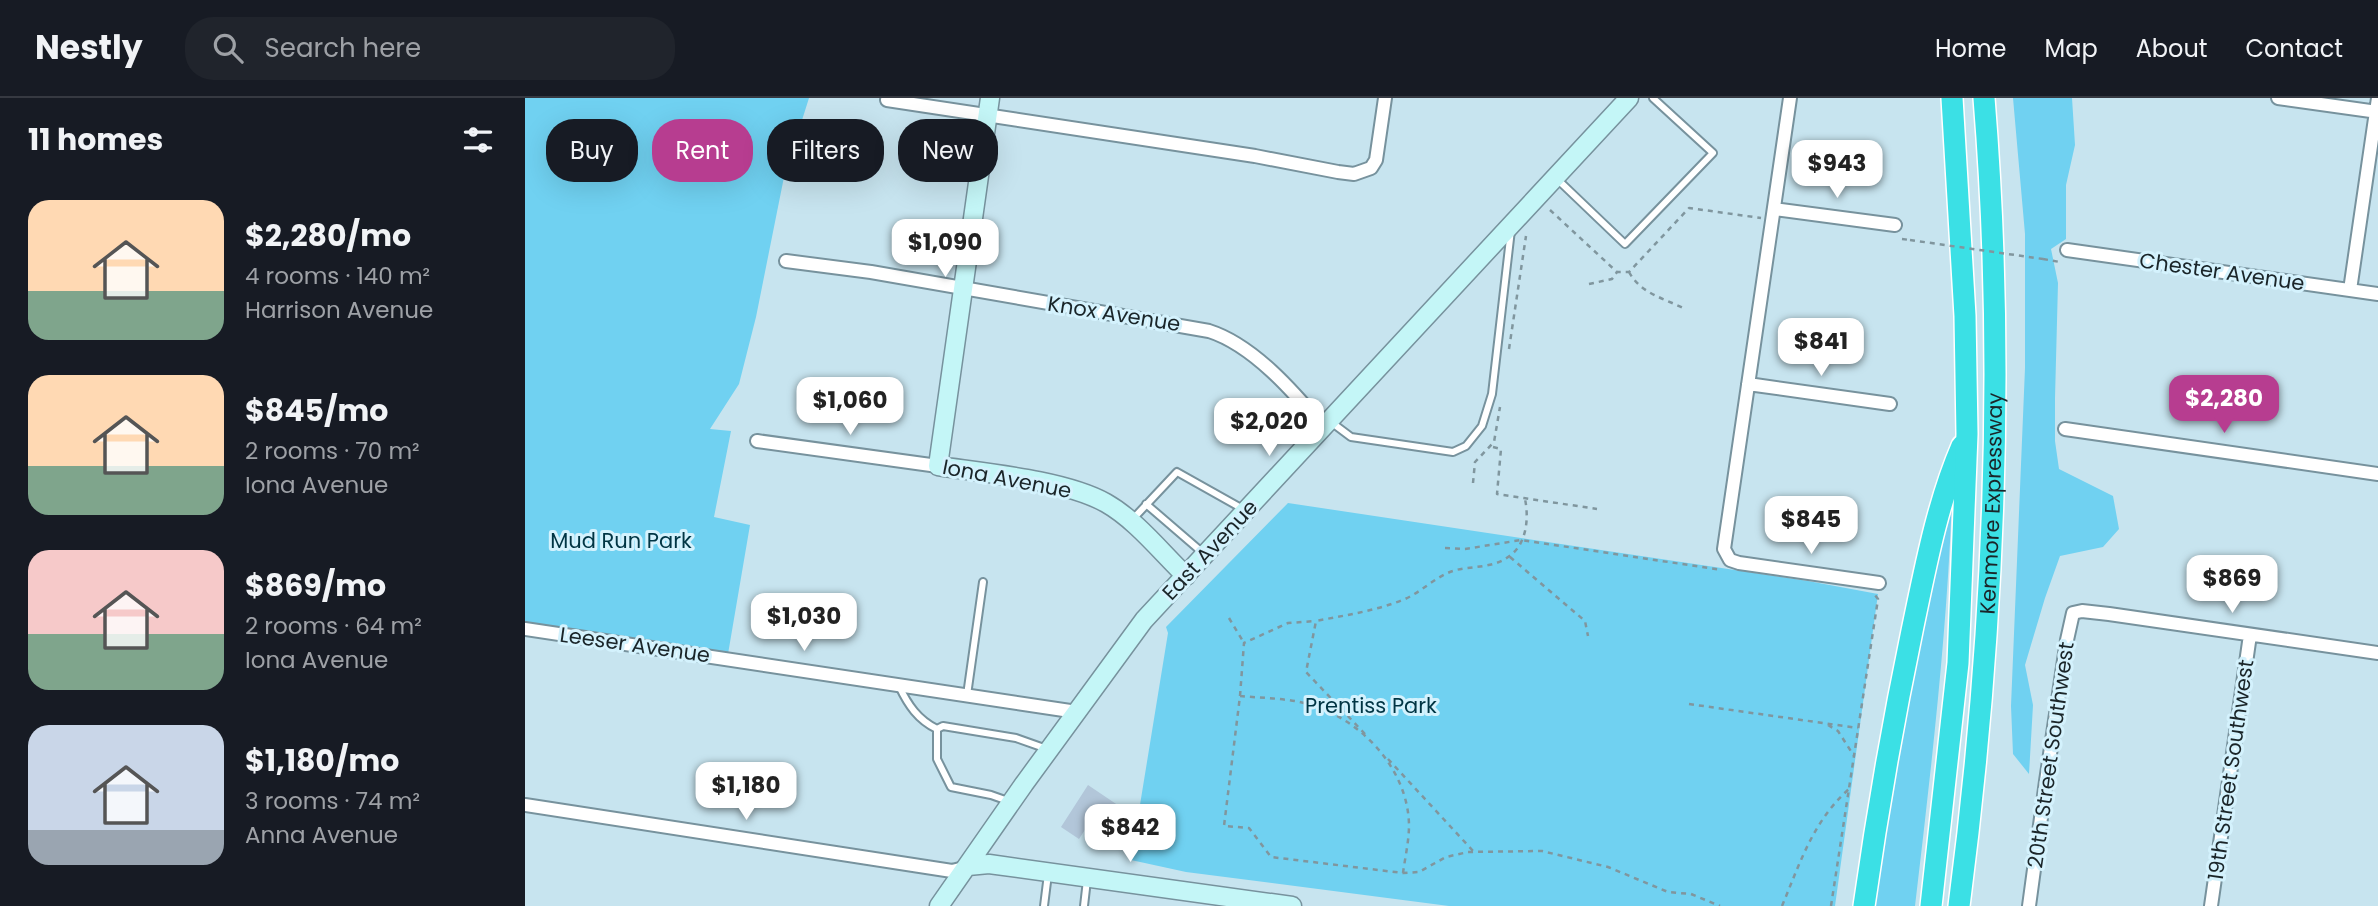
<!DOCTYPE html>
<meta charset="utf-8">
<style>
body{margin:0;font-family:Poppins,sans-serif;background:#20242c;color:#f1f3f6;height:100vh;display:flex;flex-direction:column;font-size:26px;white-space:nowrap}
*{box-sizing:border-box;margin:0}
p{font-size:23px;color:#9ea1a6}
.icon{flex:none;width:38px;height:38px;fill:none;stroke:currentColor;stroke-width:2;stroke-linecap:round;stroke-linejoin:round}
.map{position:relative;flex:1;overflow:hidden}
.details{display:flex;flex-direction:column;background:#171b24;width:525px}
.details>*{flex:none}
.guide{position:absolute;left:21px;top:21px;width:665px;height:63px;display:flex;gap:14px}
.price{position:absolute;translate:-50% -60px;padding:0 16px;border-radius:14px;background:#fff;color:#222;font-size:23px;line-height:46px;filter:drop-shadow(0 2px 4px #0008)}
.price::after{content:'';position:absolute;left:50%;top:42px;width:21px;height:16px;margin-left:-10px;background:inherit;clip-path:polygon(0 0,100% 0,50% 100%)}
.price.active{background:#b73d90;color:#fff}
ul{padding:0;list-style:none}
li{display:flex;align-items:center;gap:21px;height:175px;padding:0 28px}
li span{display:grid;place-items:center;flex:none;width:196px;height:140px;border-radius:21px;color:#555}
li>.icon{margin-inline-start:auto}
span .icon{width:84px;height:84px;fill:#fffc;stroke-width:1}
li b{font-size:30px}
h2{display:flex;justify-content:space-between;align-items:center;height:84px;padding:0 28px;font-size:30px}
.tag{padding:0 24px;border-radius:28px;background:#171b24;box-shadow:0 7px 28px #0002;font-size:24px;line-height:63px}
.tag.active{background:#b73d90;color:#fff}
header{display:flex;align-items:center;gap:42px;box-sizing:border-box;height:98px;padding:0 35px;background:#171b24;border-bottom:2px solid #363941}
header strong{font-size:33px}
nav{display:flex;gap:38px;margin-inline-start:auto;font-size:24px}
.search{width:490px;height:63px;background:#20242c;display:flex;align-items:center;gap:18px;box-sizing:border-box;padding:0 24px;border-radius:28px;color:#9ea1a6;font-size:26px}
main{display:flex;flex:1;min-height:0}
.map>svg:first-child{display:block}
.green{fill:#70d1f1}
.building{fill:#b2c6d9}
.lines{fill:none;stroke-linecap:round;stroke-linejoin:round}
.lane-casing{stroke:#77929d;stroke-width:10}
.street-casing{stroke:#77929d;stroke-width:16}
.secondary-casing{stroke:#77929d;stroke-width:21}
.highway-casing{stroke:#fff;stroke-width:24}
.path{stroke:#80969e;stroke-width:2.5;stroke-dasharray:5 5;stroke-linecap:butt}
.lane{stroke:#fff;stroke-width:6}
.street{stroke:#fff;stroke-width:12}
.secondary{stroke:#c4f6f7;stroke-width:18}
.highway{stroke:#3be0e5;stroke-width:21}
.path-bridge{stroke:#80969e;stroke-width:2.5;stroke-dasharray:5 5;stroke-linecap:butt}
.labels{text-anchor:middle;stroke-width:6;stroke-linejoin:round;paint-order:stroke}
.street-label{font-size:21px;fill:#1a2529;stroke:#d4f2fd}
.park-label{font-size:21px;fill:#003544;stroke:#d4f2fd}
</style>
<header>
<strong>Nestly</strong>
<div class="search"><svg class="icon" aria-label="search" viewBox="0 0 24 24"><circle cx="10" cy="10" r="6"/><path d="M15 15l6 6"/></svg>Search here</div>
<nav><a>Home</a><a>Map</a><a>About</a><a>Contact</a></nav>
</header>
<main>
<section class="details">
<h2>11 homes<svg class="icon" aria-label="filters" viewBox="0 0 24 24"><path d="M4 7h16M4 17h16"/><circle cx="9" cy="7" r="2"/><circle cx="15" cy="17" r="2"/></svg></h2>
<ul>
<li><span style="background:linear-gradient(#ffd9b3 65%,#7fa58c 0)"><svg class="icon" aria-label="home" viewBox="0 0 24 24"><path d="M3 11l9-7 9 7M6 9v11h12V9"/></svg></span><div><b>$2,280/mo</b><p>4 rooms · 140 m²</p><p>Harrison Avenue</p></div></li>
<li><span style="background:linear-gradient(#ffd9b3 65%,#7fa58c 0)"><svg class="icon" aria-label="home" viewBox="0 0 24 24"><path d="M3 11l9-7 9 7M6 9v11h12V9"/></svg></span><div><b>$845/mo</b><p>2 rooms · 70 m²</p><p>Iona Avenue</p></div></li>
<li><span style="background:linear-gradient(#f6c9c9 60%,#7fa58c 0)"><svg class="icon" aria-label="home" viewBox="0 0 24 24"><path d="M3 11l9-7 9 7M6 9v11h12V9"/></svg></span><div><b>$869/mo</b><p>2 rooms · 64 m²</p><p>Iona Avenue</p></div></li>
<li><span style="background:linear-gradient(#c9d6e8 75%,#9aa5b1 0)"><svg class="icon" aria-label="home" viewBox="0 0 24 24"><path d="M3 11l9-7 9 7M6 9v11h12V9"/></svg></span><div><b>$1,180/mo</b><p>3 rooms · 74 m²</p><p>Anna Avenue</p></div></li>
</ul>
</section>
<div class="map">
<svg width="1853" height="808" viewBox="0 0 1853 808">
<rect width="100%" height="100%" fill="#c7e4ef"/>
<!-- green -->
<path class="green" d="M0 0H284L259 79 231 219 214 286 185 331 206 333 189 419 225 427 203 556 0 526Z
M1488 0H1547L1550 47 1541 87V141L1526 151 1533 185 1530 300V343L1534 371 1588 398 1594 431 1578 449 1535 458 1520 500 1500 567 1508 607 1504 676 1488 656 1486 608 1500 270V136Z
M1427 400C1422 537 1406 672 1390 808H1350L1376 620Z
M763 405 1283 483 1353 496 1310 808H924L661 774 606 762 643 535 641 529Z"/>
<!-- building -->
<path class="building" d="M563 687 603 714 594 727 572 713 554 741 536 729Z"/>
<g class="lines">
<defs>
<path id="lane" d="M1031 80 1100 146 1188 55 1128 0
M806 324 826 339 928 354 941 348 957 328 967 296 986 132
M621 406 678 455
M606 423 652 374 718 411
M374 588C383 607 393 622 412 631
M442 597 458 484
M483 703 466 697 426 689 412 661V631L418 628 491 640 522 651
M519 808 523 776
M559 808 562 782"/>
<path id="street" d="M1265 0 1199 451 1205 462 1214 465 1354 485
M1753 0 1853 14
M362 2 730 58 813 74 829 76 846 70 851 62 860 0
M1249 111 1370 127
M1542 152 1853 196
M261 163 346 174 684 233C728 247 769 294 798 329
M1825 192 1853 0
M1223 286 1365 306
M1540 331 1853 376
M232 343 413 368
M0 531 552 614
M0 707 427 773 443 769
M1504 808 1521 683 1542 542 1548 515 1557 513 1584 516 1853 555
M1686 808 1725 537"/>
<path id="secondary" d="M465 0 413 368C461 375 540 382 581 405 611 422 636 454 661 478
M443 768 464 766 767 808
M414 808 499 686 619 522 1104 0"/>
<g id="highway">
<path d="M1339 808C1352 716 1368 624 1387 533 1400 471 1412 406 1437 348"/>
<path d="M1406 808 1433 565 1442 336 1440 218 1427 0"/>
<path id="s1" d="M1434 808C1469 540 1481 270 1459 0"/>
</g>
</defs>
<!-- lane casing -->
<use href="#lane" class="lane-casing"/>
<!-- street casing -->
<use href="#street" class="street-casing"/>
<!-- secondary casing -->
<use href="#secondary" class="secondary-casing"/>
<!-- highway casing -->
<use href="#highway" class="highway-casing"/>
<!-- path -->
<path class="path" d="M1025 112 1092 174H1104L1164 110 1236 120
M1377 141 1385 142
M1518 161 1535 164
M1104 174C1116 196 1139 200 1160 211
M1064 186 1087 181 1092 174
M984 251 1001 138
M968 349 976 351 972 396 1072 411
M948 385 950 364 969 344 975 309
M920 450 940 451 996 442 1197 472
M985 459 1060 523 1063 538
M704 520 719 545
M715 598 719 545 763 525 791 523
M1164 606 1333 630
M1303 627 1313 633 1329 658
M840 636 781 574 791 523C821 517 851 513 880 501 898 493 912 477 931 472 948 468 968 470 983 459 1002 447 1004 420 1000 401
M863 661 949 754
M878 775C880 760 884 743 884 727 883 669 833 618 779 605 759 600 735 600 715 598L699 728 724 730 746 759 878 775 894 774 921 759 943 754 1017 753 1083 769 1143 794 1166 796 1195 808
M1257 808C1275 765 1288 723 1324 691
M1306 808 1353 501 1350 497"/>
<!-- lane -->
<use href="#lane" class="lane"/>
<!-- street -->
<use href="#street" class="street"/>
<!-- secondary -->
<use href="#secondary" class="secondary"/>
<!-- highway -->
<use href="#highway" class="highway"/>
<!-- path-bridge -->
<path class="path-bridge" d="M1385 142 1518 161"/>
</g>
<g class="labels">
<!-- street labels -->
<g class="street-label">
<text transform="translate(1697 174) rotate(8)" y="7">Chester Avenue</text>
<text transform="translate(589 216) rotate(9)" y="7">Knox Avenue</text>
<text transform="translate(482 381) rotate(11)" y="7">Iona Avenue</text>
<text dy="7" stroke="none"><textPath href="#s1" startOffset="404">Kenmore Expressway</textPath></text>
<text transform="translate(685 452) rotate(-47)" y="7">East Avenue</text>
<text transform="translate(110 547) rotate(8)" y="7">Leeser Avenue</text>
<text transform="translate(1526 657) rotate(-82)" y="7">20th Street Southwest</text>
<text transform="translate(1706 672) rotate(-82)" y="7">19th Street Southwest</text>
</g>
<!-- park labels -->
<g class="park-label">
<text x="96" y="450">Mud Run Park</text>
<text x="846" y="615">Prentiss Park</text>
</g>
</g>
</svg>
<b class="price" style="left:1312px;top:102px">$943</b>
<b class="price" style="left:420px;top:181px">$1,090</b>
<b class="price" style="left:1296px;top:280px">$841</b>
<b class="price active" style="left:1699px;top:337px">$2,280</b>
<b class="price" style="left:325px;top:339px">$1,060</b>
<b class="price" style="left:744px;top:360px">$2,020</b>
<b class="price" style="left:1286px;top:458px">$845</b>
<b class="price" style="left:1707px;top:517px">$869</b>
<b class="price" style="left:279px;top:555px">$1,030</b>
<b class="price" style="left:221px;top:724px">$1,180</b>
<b class="price" style="left:605px;top:766px">$842</b>
<div class="guide">
<a class="tag">Buy</a>
<a class="tag active">Rent</a>
<a class="tag">Filters</a>
<a class="tag">New</a>
</div>
</div>
</main>
